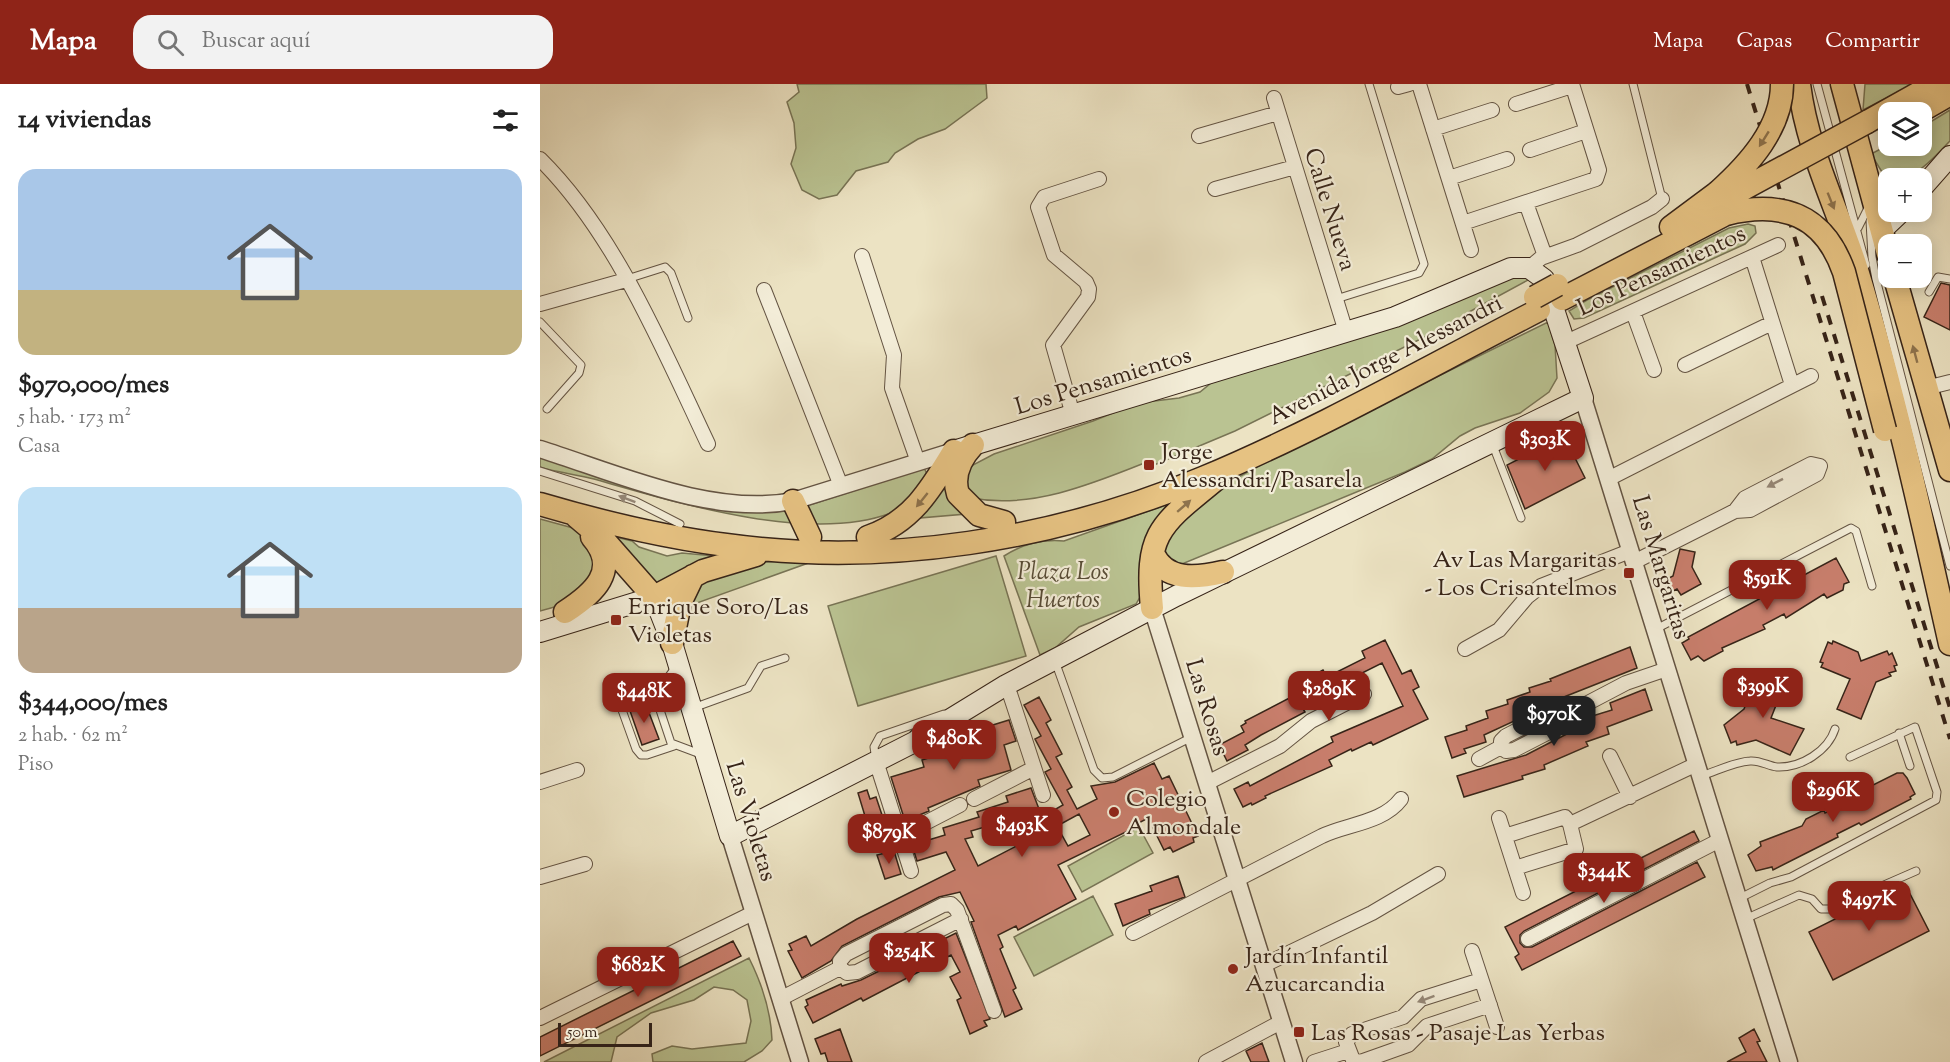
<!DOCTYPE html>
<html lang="es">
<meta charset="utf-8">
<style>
body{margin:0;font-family:"Sorts Mill Goudy",serif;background:#f2f2f2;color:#222;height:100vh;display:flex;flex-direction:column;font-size:22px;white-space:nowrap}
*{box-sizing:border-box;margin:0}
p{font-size:20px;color:#767676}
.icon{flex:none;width:33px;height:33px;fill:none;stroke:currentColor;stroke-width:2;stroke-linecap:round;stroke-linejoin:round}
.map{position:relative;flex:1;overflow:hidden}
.drawer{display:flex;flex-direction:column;background:#fff;width:540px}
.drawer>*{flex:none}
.tools{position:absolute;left:1338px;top:18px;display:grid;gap:12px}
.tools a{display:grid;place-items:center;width:54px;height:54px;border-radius:12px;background:#fff;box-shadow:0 3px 15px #0003;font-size:30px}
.scale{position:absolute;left:18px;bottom:15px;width:94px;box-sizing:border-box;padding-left:6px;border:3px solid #372418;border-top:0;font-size:16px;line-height:21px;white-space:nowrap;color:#372418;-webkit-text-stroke:4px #f3edd8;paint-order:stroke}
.price{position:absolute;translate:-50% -51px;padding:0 14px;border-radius:12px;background:#8f2418;color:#fff;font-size:20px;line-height:39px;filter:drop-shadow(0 2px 3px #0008)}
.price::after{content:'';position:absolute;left:50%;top:36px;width:18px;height:14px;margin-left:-9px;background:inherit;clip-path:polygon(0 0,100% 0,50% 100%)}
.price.active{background:#222;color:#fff}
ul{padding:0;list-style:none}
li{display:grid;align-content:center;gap:12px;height:318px;padding:0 18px}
li span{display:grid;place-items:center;height:186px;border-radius:18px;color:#555}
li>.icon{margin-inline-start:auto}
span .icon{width:108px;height:108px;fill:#fffc;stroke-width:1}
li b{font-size:26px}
h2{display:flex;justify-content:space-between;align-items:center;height:72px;padding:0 18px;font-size:26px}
header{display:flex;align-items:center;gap:36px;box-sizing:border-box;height:84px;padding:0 30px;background:#8f2418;color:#fff}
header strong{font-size:28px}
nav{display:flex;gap:33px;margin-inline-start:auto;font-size:21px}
.search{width:420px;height:54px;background:#f2f2f2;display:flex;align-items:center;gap:15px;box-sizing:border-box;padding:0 21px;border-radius:18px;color:#767676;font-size:22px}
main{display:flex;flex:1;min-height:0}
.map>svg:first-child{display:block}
.green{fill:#bac392;stroke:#787455;stroke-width:1.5}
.building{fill:#c87e6c;stroke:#372418;stroke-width:1.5;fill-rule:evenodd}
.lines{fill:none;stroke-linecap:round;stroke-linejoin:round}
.service-casing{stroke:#645443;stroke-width:9}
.minor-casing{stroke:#645443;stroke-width:16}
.tertiary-casing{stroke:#645443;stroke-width:19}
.secondary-casing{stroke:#372418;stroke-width:22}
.trunk-casing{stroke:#372418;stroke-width:25}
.service{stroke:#f3edd8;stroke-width:7}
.minor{stroke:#f3edd8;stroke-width:14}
.tertiary{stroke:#f3edd8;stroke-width:16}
.secondary{stroke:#f3edd8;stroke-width:20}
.trunk{stroke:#e6c282;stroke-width:22}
.rail{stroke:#372418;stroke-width:4;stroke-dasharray:10 10;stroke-linecap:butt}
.trunk-bridge-casing{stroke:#372418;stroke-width:25;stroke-linecap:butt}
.trunk-bridge{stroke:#e6c282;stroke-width:22}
.oneway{fill:#8e734d}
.oneway2{fill:#958878}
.poi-dot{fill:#8f2418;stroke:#f3edd8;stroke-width:2}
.labels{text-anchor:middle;stroke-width:4.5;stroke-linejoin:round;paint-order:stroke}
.street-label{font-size:24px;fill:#372418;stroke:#f3edd8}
.poi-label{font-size:24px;fill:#372418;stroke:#f3edd8;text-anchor:start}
.park-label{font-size:24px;font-style:italic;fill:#584c36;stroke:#f3edd8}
</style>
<header>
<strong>Mapa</strong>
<div class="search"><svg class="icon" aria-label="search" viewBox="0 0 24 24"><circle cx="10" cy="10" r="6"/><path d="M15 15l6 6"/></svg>Buscar aquí</div>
<nav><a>Mapa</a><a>Capas</a><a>Compartir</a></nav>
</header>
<main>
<section class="drawer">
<h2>14 viviendas<svg class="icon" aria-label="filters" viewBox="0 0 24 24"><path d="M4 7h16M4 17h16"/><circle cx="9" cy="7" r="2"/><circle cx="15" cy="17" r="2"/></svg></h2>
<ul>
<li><span style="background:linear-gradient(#a9c7e8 65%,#c2b280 0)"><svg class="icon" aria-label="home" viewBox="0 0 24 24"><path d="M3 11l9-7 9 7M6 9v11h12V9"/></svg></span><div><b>$970,000/mes</b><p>5 hab. · 173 m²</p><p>Casa</p></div></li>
<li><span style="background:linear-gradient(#bfe0f5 65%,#b9a48a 0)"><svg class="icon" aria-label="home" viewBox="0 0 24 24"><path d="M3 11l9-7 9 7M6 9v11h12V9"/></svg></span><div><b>$344,000/mes</b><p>2 hab. · 62 m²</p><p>Piso</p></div></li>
</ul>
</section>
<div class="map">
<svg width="1410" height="978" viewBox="0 0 1410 978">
<rect width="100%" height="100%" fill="#ece3c3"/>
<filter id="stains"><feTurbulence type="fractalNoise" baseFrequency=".00333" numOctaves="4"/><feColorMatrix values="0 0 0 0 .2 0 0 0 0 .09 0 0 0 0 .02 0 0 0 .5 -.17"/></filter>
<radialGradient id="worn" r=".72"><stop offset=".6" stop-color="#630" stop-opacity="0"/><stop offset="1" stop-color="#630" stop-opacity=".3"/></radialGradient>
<!-- green -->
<path class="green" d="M257 0H446L447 14 405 45 378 55 355 69 348 78 316 87 297 111 279 115 262 106 251 80 256 64 254 39 247 18 259 8Z
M1325 0H1374L1323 26Z
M1410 26V57C1390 77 1376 98 1345 93L1331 70 1348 61 1382 62V43Z
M1208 140 1215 142 1216 149 1205 160 1044 234 1034 235 1029 227 1047 216 1189 144Z
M977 191 990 195 929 228V231L695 347 614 381 612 376C557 398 492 426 432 414L422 395 431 382 454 370 553 337 598 319 639 314 660 308 676 295 887 230Z
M1008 238 1015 261 1017 294 1009 308 980 329 935 344 920 352 892 375 865 388 642 480 625 476 620 455 671 408 752 364Z
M0 372 170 421 251 427 384 384 387 390C383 400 361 426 351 429 269 460 135 418 54 395 36 390 18 389 0 383Z
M405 394 426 430 379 434Z
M631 419 612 441 607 452 604 506 596 520 539 543 515 564 500 571 464 472C483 460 501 455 524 457Z
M0 435 33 444 49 454 58 491 18 522 0 527Z
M68 451 92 457 99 463 127 472 142 469 186 473 119 504Z
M456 472 486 572 318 622 288 522Z
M241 477H274L143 524 156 498 198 480Z
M599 743 613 769 542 808 528 782Z
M553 812 573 851 494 892 474 853Z
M209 874C222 900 231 927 232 956L222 967 204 978H113L112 970 132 962 152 965 206 959 211 937 207 916 193 906 174 903 154 916 111 929 77 953 71 978H4Z"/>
<!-- building -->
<path class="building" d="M1401 199 1410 201V246L1384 233Z
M1024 352 1045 394 985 425 967 381Z
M1140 465 1155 468 1152 483 1161 500 1141 511 1137 505 1129 509 1123 497 1133 492Z
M1296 474 1309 498 1304 500 1303 506 1287 514 1284 510 1246 534 1244 530 1223 541 1225 545 1182 564 1183 567 1164 577 1158 572 1151 576 1142 559 1149 555 1148 553Z
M845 556 862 590 871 586 879 603 873 606 888 635 833 661 831 658 812 667 811 665 789 676 792 682 725 712 726 714 712 721 711 719 703 723 694 705 708 698 710 702 793 658 791 653 863 622 842 579 822 589 826 595 805 606 804 602 762 623 765 628 721 651 705 661 708 666 687 677 679 661 704 648 701 642 706 639 705 637 763 607 761 603 775 597 772 592 783 586 787 593 825 574 822 567Z
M1293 557 1318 568 1321 577 1347 567 1349 571 1352 569 1357 581 1354 582 1356 587 1349 589 1351 592 1336 598 1321 635 1297 625 1310 595 1281 583 1283 579 1280 578 1288 558 1292 560Z
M1090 563 1097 584 986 628 987 631 944 651 946 658 924 665 926 669 912 674 905 653 927 646 926 642 948 634 946 627 968 620 967 616 990 608 989 604 1011 597 1010 595Z
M1217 590 1244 601 1231 634 1264 645 1250 671 1216 656 1197 661 1196 657 1191 659 1184 641 1204 625Z
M1105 605 1112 626 1067 643 1069 650 1046 658 1048 662 1004 681 1005 685 982 692 983 695 924 713 917 692 986 671 1050 638 1049 633 1072 626 1070 619Z
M499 613 511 636 506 639 522 670 516 673 532 703 527 706 537 725 557 715 551 702 575 698 614 679 622 695 629 692 658 752 653 754 654 758 633 768 630 763 624 766 608 734 589 744 590 746 518 781 536 815 478 846 476 842 458 851 463 863 460 865 476 904 473 906 482 925 465 933 431 838 434 837 420 808 399 813 302 862 291 877 262 894 248 867 252 866 249 860 266 852 271 862 317 835 415 786 406 768 377 777 372 761 405 751 403 744 439 733 437 728 468 718 466 712 491 704 502 733 523 721 505 688 511 685 495 655 501 652 484 621ZM539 730 550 751 528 762 517 742ZM479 733 490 755 438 782 425 755 433 753 431 747Z
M105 618 119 655 102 661 89 624Z
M469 636 476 657 464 661 471 686 438 696 440 702 388 724 389 727 365 737 351 693 384 683 382 676 414 666 412 660 445 650 443 644Z
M1357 689H1363L1367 694 1375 710 1370 713 1371 715 1321 741 1319 739 1297 750 1298 753 1233 786 1232 783 1216 787 1208 771 1221 762 1220 758 1262 742 1266 735 1284 726 1285 729 1305 720 1309 717 1307 714Z
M327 706 330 715 336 713 344 737 328 742 318 709Z
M1154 747 1159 757 984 847 980 851V859L984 863H992L1157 778 1165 793 982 886 975 873 979 870 965 843Z
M354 767 361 790 345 795 337 771Z
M638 792 645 813 609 826 610 830 583 842 575 820 612 807 610 802Z
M1365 800 1389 847 1293 896 1269 848Z
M416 849 450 935 444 937 447 942 430 950 417 916 421 914 410 893 420 888 411 871 323 917 321 914 273 939 265 923 268 921 266 916 301 900 302 902 321 896Z
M193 857 201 872 0 972V953Z
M300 945 312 978H288L285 969 281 970 275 955Z
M1214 945 1220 957 1217 958 1227 978H1187L1206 968 1199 954Z
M722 959 729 978H711L706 967Z"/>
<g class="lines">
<defs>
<path id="service" d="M1093 0 1122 115
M1277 0 1326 181
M1330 137 1332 173 1336 195 1410 482
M1318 144 1329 122
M87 195 125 183 131 189 148 234
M1389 208 1398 193 1410 195
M796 215 879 189 884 180 829 0
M0 238 41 281 39 289 7 325
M952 359 981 434
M0 387 95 417 140 440
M1116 545 1311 444 1316 447 1332 502
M515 577 554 686 562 694 573 693 652 653
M135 584 118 607 116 614 131 659 163 671
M118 607 85 619 82 626 96 665 101 671H107L134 662
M153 624 208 604 221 582 245 574
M1359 649 1370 682
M336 676 334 663 340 652 404 630
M1161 692C1177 687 1194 678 1210 677 1220 676 1228 682 1237 683 1261 684 1288 667 1295 645
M1200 814 1230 799 1251 793 1396 716 1397 708 1375 643 1310 673
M1205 835 1259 811 1272 815 1281 825H1289L1376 787"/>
<path id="minor" d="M879 0 931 166
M858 3 869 0
M734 14 806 248
M976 20 1032 2
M893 45 952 26
M659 52 738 29
M990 66 1046 47
M0 75C75 149 123 265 168 360
M909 94 967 75
M675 105 755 83
M986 119 1005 172
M923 139 1056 95 1059 86 1032 0
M322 172 354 271 352 304 378 378
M1212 173 1252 301
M989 184 1001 174 1037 161 1112 123 1122 115
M224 206 301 402
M0 220 86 196
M1093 228 1114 286
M1026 258 1238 161
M1145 281 1232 239
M1394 302 1410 298
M533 331 513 261 548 213 549 205 546 198 514 171 498 123 504 113 559 95
M1068 395 1271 292
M1094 478 1195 427 1210 426 1277 390 1280 382 1271 380 1205 414 1195 427
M925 565 959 546 987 513 1001 502 1090 467
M470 610 503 711
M961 663V657L966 652 1028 620H1046L1086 599 1127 585
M961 663 966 667 974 666 1040 632 1046 620
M1070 672 1090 713
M939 675 961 663
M336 677 371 787
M0 698 37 686
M667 699 740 662 771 637 824 610
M434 715 494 684
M959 734 983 809
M1030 740 1157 680
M360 752 420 721
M965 752 1025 733 1030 740 1036 765 975 784
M0 793 45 780
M593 849C656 817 719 784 782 752 807 740 843 739 861 715
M988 855 1180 756
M932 867 957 943
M724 881 832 829 898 790
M300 884V877L306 870 403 821 411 820 417 826 454 927
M300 884 307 889 317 888 421 835
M941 896 881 915 863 933 812 950 806 958 813 976 820 978 868 961 887 942 950 921
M240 915 300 884
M0 934 213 829
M666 978 741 938
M774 978 808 967"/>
<path id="tertiary" d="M1043 314 1249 978
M0 365C76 389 173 433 253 417L414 367
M612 524 754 978
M190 752 260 978"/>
<path id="secondary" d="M1382 104 1410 72
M1341 147 1361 128
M114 513 132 559 190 752 390 650
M0 548 114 513
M378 655 466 601 636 512 1043 314 1004 195 989 184H971L855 233 420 365"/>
<path id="trunk" d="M1259 0C1267 66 1297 123 1317 186 1354 308 1382 435 1410 560
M1302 0 1348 170
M1379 28 1410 10
M1327 38 1395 0
M1131 143 1178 108
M1355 194 1410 386
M1022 215 1186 130
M433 361C420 375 412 391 418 410L439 431 464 438
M253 417 270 453
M0 420C61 438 122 453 186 461 345 483 515 456 663 394 778 346 888 283 999 226
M37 433 63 455 114 513 163 487 216 471
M328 453C372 438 391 405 414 367
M613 469C625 498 657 494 683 488
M612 524C605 449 620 441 675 396
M25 528C53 510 81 486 52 453
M132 559 140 519 153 492"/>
</defs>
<!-- service casing -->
<use href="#service" class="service-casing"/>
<!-- minor casing -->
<use href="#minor" class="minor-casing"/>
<!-- tertiary casing -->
<use href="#tertiary" class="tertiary-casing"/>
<!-- secondary casing -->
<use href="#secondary" class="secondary-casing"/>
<!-- trunk casing -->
<use href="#trunk" class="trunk-casing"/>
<!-- service -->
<use href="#service" class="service"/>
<!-- minor -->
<use href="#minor" class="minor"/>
<!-- tertiary -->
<use href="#tertiary" class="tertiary"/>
<!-- secondary -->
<use href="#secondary" class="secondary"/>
<!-- trunk -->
<use href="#trunk" class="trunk"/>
<!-- rail -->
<path class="rail" d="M1207 0 1410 655
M1282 212 1410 624"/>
<defs>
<path id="trunk-bridge" d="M1178 108C1209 80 1242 44 1242 0
M1181 117 1327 38
M1186 130C1243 116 1284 131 1304 188L1345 346
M995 213 1017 201"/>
</defs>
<!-- trunk-bridge casing -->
<use href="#trunk-bridge" class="trunk-bridge-casing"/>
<!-- trunk-bridge -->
<use href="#trunk-bridge" class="trunk-bridge"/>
</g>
<!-- one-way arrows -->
<defs><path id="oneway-solid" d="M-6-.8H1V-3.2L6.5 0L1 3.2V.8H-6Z" transform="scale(1.5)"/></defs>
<g class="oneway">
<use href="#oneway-solid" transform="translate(1224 55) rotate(122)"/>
<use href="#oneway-solid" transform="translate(1291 117) rotate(68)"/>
<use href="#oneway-solid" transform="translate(1375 270) rotate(-105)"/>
<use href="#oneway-solid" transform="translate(382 416) rotate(129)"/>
<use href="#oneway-solid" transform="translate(644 422) rotate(-41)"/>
</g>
<g class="oneway2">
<use href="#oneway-solid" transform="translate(1235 399) rotate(153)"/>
<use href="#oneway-solid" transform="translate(87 415) rotate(-159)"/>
<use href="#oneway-solid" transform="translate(886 915) rotate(160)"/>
</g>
<!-- markers -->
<g class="poi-dot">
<rect x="603" y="375" width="12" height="12" rx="3"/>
<rect x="1083" y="483" width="12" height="12" rx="3"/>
<rect x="70" y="530" width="12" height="12" rx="3"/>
<circle cx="574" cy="728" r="6"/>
<circle cx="693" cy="885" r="6"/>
<rect x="753" y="942" width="12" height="12" rx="3"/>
</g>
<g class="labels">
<!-- street labels -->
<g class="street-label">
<text transform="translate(791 125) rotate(73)" y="8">Calle Nueva</text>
<text transform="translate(1121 186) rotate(-25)" y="8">Los Pensamientos</text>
<text transform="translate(845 275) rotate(-27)" y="8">Avenida Jorge Alessandri</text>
<text transform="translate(563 296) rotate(-17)" y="8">Los Pensamientos</text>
<text transform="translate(1122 483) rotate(73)" y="8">Las Margaritas</text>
<text transform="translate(668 623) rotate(73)" y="8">Las Rosas</text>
<text transform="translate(212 737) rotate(73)" y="8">Las Violetas</text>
</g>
<!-- poi labels -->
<g class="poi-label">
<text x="621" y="375">Jorge<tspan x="621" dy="28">Alessandri/Pasarela</tspan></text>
<text x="1077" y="483" text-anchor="end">Av Las Margaritas<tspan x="1077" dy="28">- Los Crisantelmos</tspan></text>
<text x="88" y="530">Enrique Soro/Las<tspan x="88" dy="28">Violetas</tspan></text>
<text x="586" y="722">Colegio<tspan x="586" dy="28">Almondale</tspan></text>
<text x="705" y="879">Jardín Infantil<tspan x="705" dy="28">Azucarcandia</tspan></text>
<text x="771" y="956">Las Rosas - Pasaje Las Yerbas</text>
</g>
<!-- park labels -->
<g class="park-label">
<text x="523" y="495">Plaza Los<tspan x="523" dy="28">Huertos</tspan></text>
</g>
</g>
<rect width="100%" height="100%" filter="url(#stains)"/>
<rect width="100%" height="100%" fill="url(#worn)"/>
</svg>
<div class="tools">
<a><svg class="icon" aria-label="layers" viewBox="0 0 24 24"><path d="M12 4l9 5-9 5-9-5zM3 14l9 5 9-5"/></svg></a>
<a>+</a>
<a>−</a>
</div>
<div class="scale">50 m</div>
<b class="price" style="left:1005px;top:388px">$303K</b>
<b class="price" style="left:1227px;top:527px">$591K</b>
<b class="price" style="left:1223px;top:635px">$399K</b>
<b class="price" style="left:789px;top:638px">$289K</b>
<b class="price" style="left:104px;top:640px">$448K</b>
<b class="price active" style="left:1014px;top:663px">$970K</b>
<b class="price" style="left:414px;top:687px">$480K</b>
<b class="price" style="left:1293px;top:739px">$296K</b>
<b class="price" style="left:482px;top:774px">$493K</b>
<b class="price" style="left:349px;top:781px">$879K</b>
<b class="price" style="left:1064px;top:820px">$344K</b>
<b class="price" style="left:1329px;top:848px">$497K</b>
<b class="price" style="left:369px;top:900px">$254K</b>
<b class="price" style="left:98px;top:914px">$682K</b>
</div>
</main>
